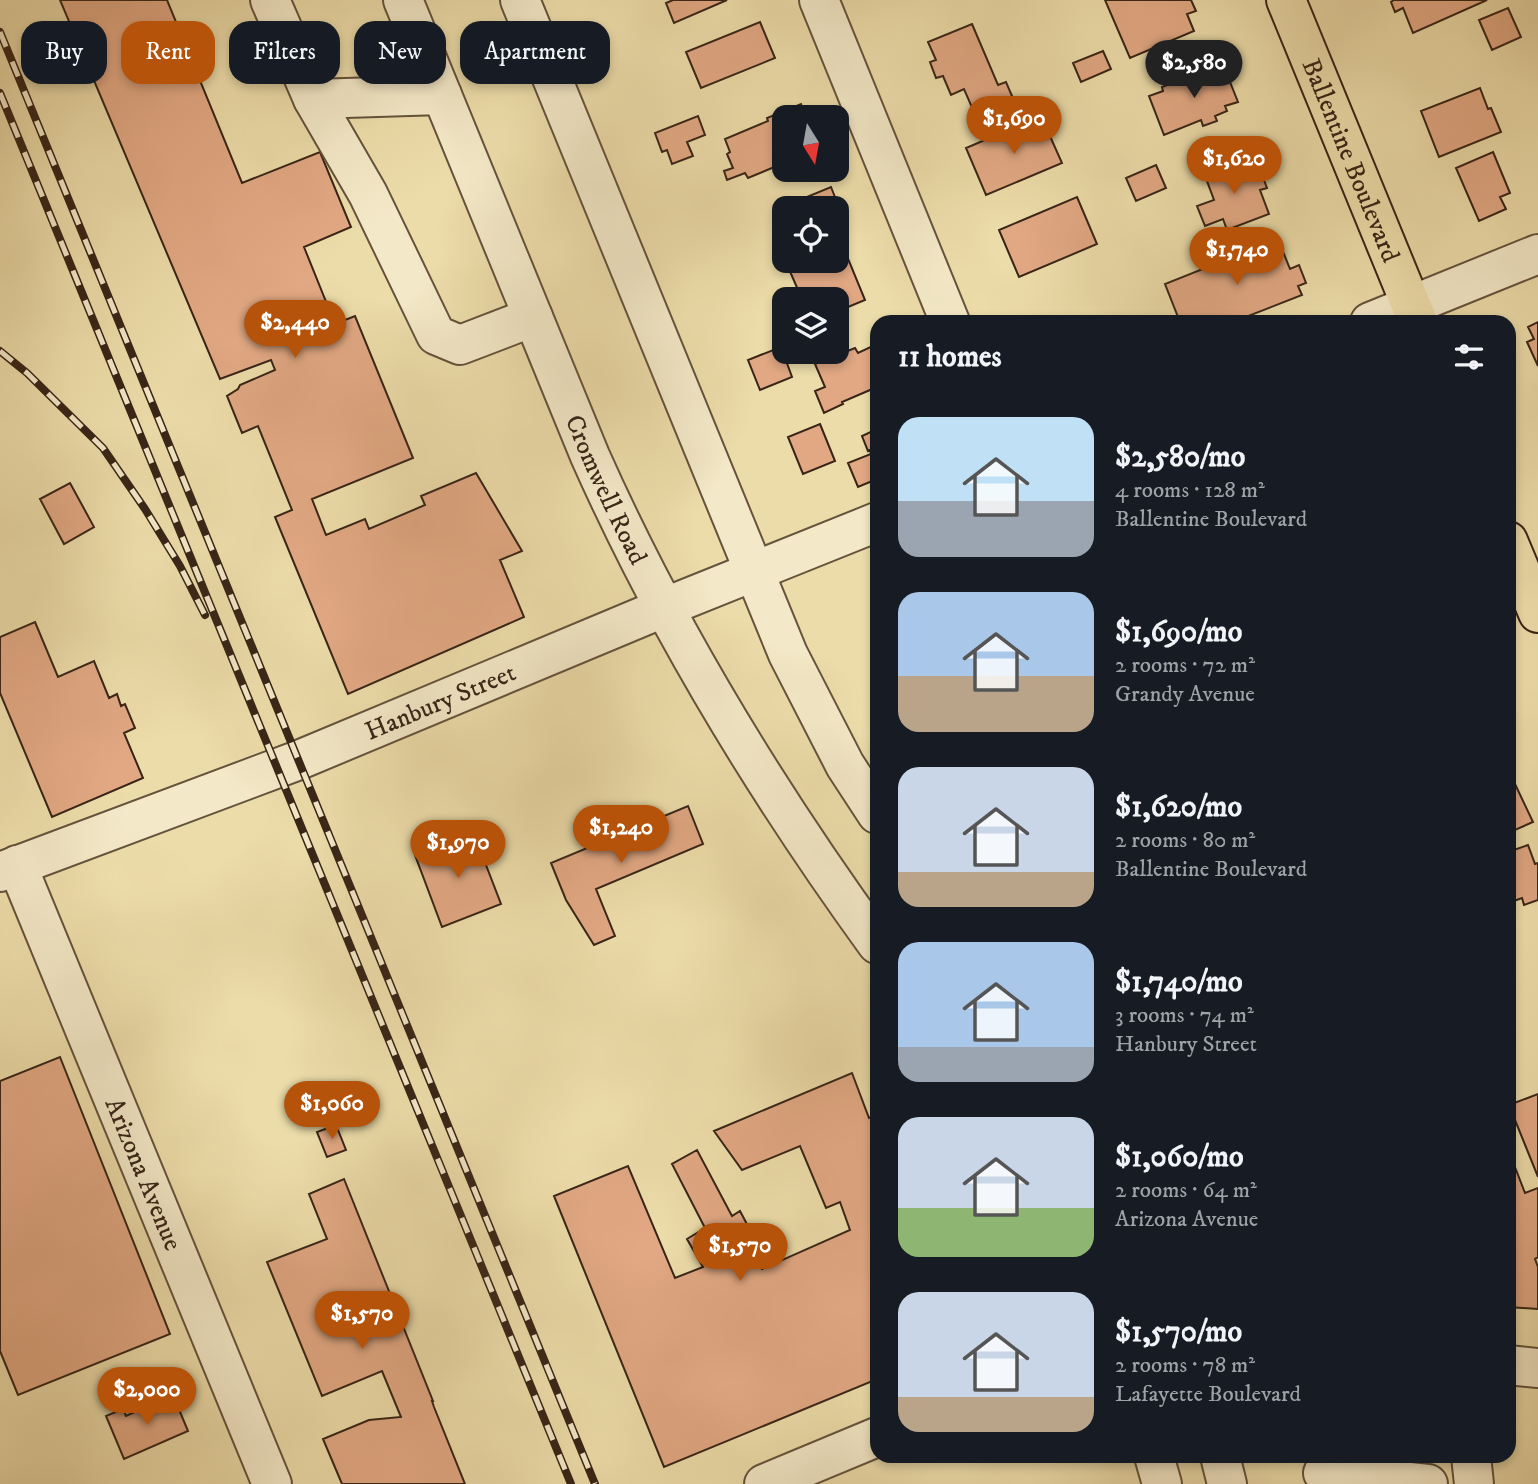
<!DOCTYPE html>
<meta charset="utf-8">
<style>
body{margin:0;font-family:"IM FELL DW Pica",serif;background:#242831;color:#f1f3f6;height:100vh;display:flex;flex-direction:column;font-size:26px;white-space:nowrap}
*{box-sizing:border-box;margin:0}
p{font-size:23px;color:#9ea1a6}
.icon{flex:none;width:38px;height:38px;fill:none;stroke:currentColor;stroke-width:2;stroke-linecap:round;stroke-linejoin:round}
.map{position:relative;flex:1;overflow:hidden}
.details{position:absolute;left:870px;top:315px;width:646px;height:1148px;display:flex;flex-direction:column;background:#171b24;border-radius:21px;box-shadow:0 4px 10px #0003}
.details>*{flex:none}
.top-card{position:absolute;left:21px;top:21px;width:665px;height:63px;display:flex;gap:14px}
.needle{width:46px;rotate:169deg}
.tools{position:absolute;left:772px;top:105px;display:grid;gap:14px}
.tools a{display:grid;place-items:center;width:77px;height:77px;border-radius:14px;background:#171b24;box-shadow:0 4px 10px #0003;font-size:35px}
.price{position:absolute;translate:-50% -60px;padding:0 16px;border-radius:24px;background:#b45309;color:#fff;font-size:23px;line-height:46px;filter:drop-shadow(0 2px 4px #0008)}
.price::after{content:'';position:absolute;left:50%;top:42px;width:21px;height:16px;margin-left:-10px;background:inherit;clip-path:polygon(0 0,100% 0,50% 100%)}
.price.current{background:#222;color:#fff}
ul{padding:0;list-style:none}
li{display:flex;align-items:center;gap:21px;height:175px;padding:0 28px}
li span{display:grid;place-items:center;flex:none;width:196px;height:140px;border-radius:21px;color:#555}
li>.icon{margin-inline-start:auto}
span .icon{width:84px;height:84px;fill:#fffc;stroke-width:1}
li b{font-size:30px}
h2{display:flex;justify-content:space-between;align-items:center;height:84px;padding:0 28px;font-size:30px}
.tag{padding:0 24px;border-radius:21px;background:#171b24;box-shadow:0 4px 10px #0003;font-size:24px;line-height:63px}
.tag.current{background:#b45309;color:#fff}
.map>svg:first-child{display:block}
.building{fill:#e1a883;stroke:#382517;stroke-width:2}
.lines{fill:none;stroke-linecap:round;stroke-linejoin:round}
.minor-casing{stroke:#65533c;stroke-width:42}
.major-casing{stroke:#382517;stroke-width:42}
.minor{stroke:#f3e8c7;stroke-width:38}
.major{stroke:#ecdca9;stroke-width:38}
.rail-casing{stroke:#382517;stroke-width:8}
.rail{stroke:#f3e8c7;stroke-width:5;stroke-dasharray:16;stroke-linecap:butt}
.labels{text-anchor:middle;stroke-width:7;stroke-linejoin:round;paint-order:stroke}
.street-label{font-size:26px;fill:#382517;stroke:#f3e8c7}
</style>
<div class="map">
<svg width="1538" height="1484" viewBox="0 0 1538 1484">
<rect width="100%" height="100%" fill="#ecdca9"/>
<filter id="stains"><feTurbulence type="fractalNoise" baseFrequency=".00286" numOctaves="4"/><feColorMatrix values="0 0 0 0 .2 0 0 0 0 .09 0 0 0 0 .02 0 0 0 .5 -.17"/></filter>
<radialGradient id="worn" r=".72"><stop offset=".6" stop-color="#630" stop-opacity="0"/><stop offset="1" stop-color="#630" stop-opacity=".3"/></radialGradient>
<!-- building -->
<path class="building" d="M60 0H167L242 183 320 152 351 227 304 247 335 324 355 316 413 458 312 499 326 535 365 519 369 529 425 505 421 496 476 473 522 551 500 560 524 617 348 694 275 517 292 510 258 426 242 433 227 396 238 389 240 385 275 370 271 360 220 379Z
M673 0H727L674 23 666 3Z
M1105 0H1191L1196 11 1187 14 1194 31 1130 58Z
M1394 0H1487L1413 33 1403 8 1395 12 1391 2Z
M1508 8 1521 37 1492 50 1479 20Z
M760 22 775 58 701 88 686 52Z
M972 24 998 85 1006 82 1015 103 977 119 964 89 951 95 943 76 936 78 930 62 936 60 928 42Z
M1103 51 1111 69 1081 82 1073 63Z
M1211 67 1213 71 1224 67 1238 102 1225 106 1227 111 1215 116 1217 121 1203 126 1201 120 1164 135 1149 96 1163 91 1162 87Z
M1480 88 1488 109 1491 108 1501 132 1439 157 1421 111Z
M801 104 806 117H784V163L748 178 745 173 727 180 724 171 733 168 727 154 730 152 725 139 768 121 767 118Z
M698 116 705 135 687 142 693 156 672 164 667 150 662 152 655 133Z
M1041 116 1062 163 986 195 966 148Z
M1493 152 1510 193 1500 197 1506 209 1479 221 1456 168Z
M1246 158 1253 178 1262 175 1267 188 1260 190 1269 214 1227 230 1223 219 1205 226 1197 206 1214 200 1204 173Z
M1156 165 1166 188 1136 201 1126 178Z
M831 187 846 225 836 229V208H784V232L775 210Z
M1077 197 1097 244 1019 277 999 230Z
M1278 239 1290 269 1299 265 1306 283 1298 286 1302 295 1233 322H1180L1165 284Z
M842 244 865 300 836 312V299H802L788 267 802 261H836V246Z
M1538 322V366L1527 342 1534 339 1528 327Z
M877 344V387L842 402 843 404 824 413 815 391 825 387 815 364 855 348 858 353Z
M781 347 792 377 760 390 748 360Z
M820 424 835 461 803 474 788 437Z
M877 429V479L858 487 848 463 871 454 870 450 868 451 862 436Z
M70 483 94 527 64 544 40 499Z
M35 622 58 677 94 661 109 698 117 694 121 706 125 704 135 728 124 733 143 778 52 817 0 693V637Z
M1515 784 1533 822 1508 833V787Z
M688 806 703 844 596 889 615 936 594 945 566 900 551 863Z
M474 834 501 904 442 927 415 855Z
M1528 845 1535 864 1538 863V900L1524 905 1522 898 1508 903V852Z
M60 1057 170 1334 18 1395 0 1351V1081Z
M852 1073 869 1118 877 1115V1376L874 1377 875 1380 664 1467 554 1196 628 1166 675 1278 703 1267 687 1239 705 1228 672 1164 697 1150 732 1216 740 1211 758 1245 753 1247 762 1269 850 1230 840 1202 826 1208 800 1146 742 1170 714 1131Z
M1538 1094V1177L1509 1105Z
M336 1125 346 1150 327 1157 317 1132Z
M1508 1149 1525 1193 1538 1188V1257L1535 1259 1538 1267V1309L1508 1307Z
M344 1179 433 1401H432L434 1407 465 1484H342L323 1439 369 1420 401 1417 382 1371 322 1396 267 1262 327 1239 309 1194Z
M173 1395 188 1431 124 1459 106 1416 123 1409 126 1416Z
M1354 1456H1413L1412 1466 1353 1459Z"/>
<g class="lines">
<defs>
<g id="minor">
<path d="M270 0 313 99 442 95"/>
<path id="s1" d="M403 0 590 456C667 629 766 791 877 944"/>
<path d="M520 0 788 654 845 765 877 814"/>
<path d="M819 0 950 322"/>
<path d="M313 99 368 194 436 335 460 345 533 317"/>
<path d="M1370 322 1538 254"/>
<path id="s2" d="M17 865 272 1484"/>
<path id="s3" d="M0 872 299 760 663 608 877 522"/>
<path d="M1508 1365 1538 1368"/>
<path d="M1154 1456 1162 1484"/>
<path d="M1220 1456 1227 1484"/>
<path d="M1471 1456 1474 1484"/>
<path d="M1323 1473 1428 1484"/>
<path d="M764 1484 877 1437"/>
</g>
<g id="major">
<path id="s4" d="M1286 0 1418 322"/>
<path d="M1508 541 1538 613"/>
</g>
</defs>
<!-- minor casing -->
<use href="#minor" class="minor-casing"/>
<!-- major casing -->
<use href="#major" class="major-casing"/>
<!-- minor -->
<use href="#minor" class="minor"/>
<!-- major -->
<use href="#major" class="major"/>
<defs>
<path id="rail" d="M0 32 595 1484
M0 93 571 1484
M0 351 27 373 103 448 145 509 180 566 205 615"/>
</defs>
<!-- rail casing -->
<use href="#rail" class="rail-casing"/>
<!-- rail -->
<use href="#rail" class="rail"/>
</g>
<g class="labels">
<!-- street labels -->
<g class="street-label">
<text dy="9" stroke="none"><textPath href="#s4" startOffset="173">Ballentine Boulevard</textPath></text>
<text dy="9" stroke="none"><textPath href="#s1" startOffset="530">Cromwell Road</textPath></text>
<text dy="9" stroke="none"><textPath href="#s3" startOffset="472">Hanbury Street</textPath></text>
<text dy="9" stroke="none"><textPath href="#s2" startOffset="334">Arizona Avenue</textPath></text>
</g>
</g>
<rect width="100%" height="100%" filter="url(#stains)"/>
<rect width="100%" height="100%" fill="url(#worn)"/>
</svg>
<div class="tools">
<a><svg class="needle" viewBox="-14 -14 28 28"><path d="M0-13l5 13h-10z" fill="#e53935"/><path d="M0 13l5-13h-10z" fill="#9ea1a6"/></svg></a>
<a><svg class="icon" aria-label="locate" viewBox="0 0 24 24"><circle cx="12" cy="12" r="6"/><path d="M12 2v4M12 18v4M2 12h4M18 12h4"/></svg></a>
<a><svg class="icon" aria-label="layers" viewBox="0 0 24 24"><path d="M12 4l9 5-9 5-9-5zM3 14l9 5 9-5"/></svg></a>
</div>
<b class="price current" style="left:1194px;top:100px">$2,580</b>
<b class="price" style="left:1014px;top:156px">$1,690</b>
<b class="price" style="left:1234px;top:196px">$1,620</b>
<b class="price" style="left:1237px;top:287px">$1,740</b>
<b class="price" style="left:295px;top:360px">$2,440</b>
<b class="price" style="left:621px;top:865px">$1,240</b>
<b class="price" style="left:458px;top:880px">$1,970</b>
<b class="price" style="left:332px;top:1141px">$1,060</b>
<b class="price" style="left:740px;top:1283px">$1,570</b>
<b class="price" style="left:362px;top:1351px">$1,570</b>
<b class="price" style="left:147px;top:1427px">$2,000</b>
<div class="top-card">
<a class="tag">Buy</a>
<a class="tag current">Rent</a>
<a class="tag">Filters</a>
<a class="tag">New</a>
<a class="tag">Apartment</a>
</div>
<section class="details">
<h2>11 homes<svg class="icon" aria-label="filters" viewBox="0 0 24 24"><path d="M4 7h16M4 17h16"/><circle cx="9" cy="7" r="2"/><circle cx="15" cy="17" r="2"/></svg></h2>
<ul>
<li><span style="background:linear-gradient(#bfe0f5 60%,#9aa5b1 0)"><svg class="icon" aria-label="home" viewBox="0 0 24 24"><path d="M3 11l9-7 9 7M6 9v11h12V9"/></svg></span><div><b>$2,580/mo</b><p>4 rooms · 128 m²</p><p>Ballentine Boulevard</p></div></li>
<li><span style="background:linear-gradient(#a9c7e8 60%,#b9a48a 0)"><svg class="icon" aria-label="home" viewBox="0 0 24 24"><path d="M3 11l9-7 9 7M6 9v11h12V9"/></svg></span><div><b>$1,690/mo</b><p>2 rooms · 72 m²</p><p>Grandy Avenue</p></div></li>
<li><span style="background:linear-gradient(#c9d6e8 75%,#b9a48a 0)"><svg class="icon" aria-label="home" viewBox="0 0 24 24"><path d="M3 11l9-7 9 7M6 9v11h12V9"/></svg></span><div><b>$1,620/mo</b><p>2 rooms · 80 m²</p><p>Ballentine Boulevard</p></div></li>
<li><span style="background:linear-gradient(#a9c7e8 75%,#9aa5b1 0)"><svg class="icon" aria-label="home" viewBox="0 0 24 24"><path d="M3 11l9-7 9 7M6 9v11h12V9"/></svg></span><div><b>$1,740/mo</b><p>3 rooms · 74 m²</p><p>Hanbury Street</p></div></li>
<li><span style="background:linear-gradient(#c9d6e8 65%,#8fb573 0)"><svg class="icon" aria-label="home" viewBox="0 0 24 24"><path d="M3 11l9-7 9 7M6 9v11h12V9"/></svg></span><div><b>$1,060/mo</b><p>2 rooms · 64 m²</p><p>Arizona Avenue</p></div></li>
<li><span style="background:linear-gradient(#c9d6e8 75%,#b9a48a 0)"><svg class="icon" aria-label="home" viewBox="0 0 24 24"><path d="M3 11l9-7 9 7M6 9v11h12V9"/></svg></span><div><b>$1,570/mo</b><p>2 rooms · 78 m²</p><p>Lafayette Boulevard</p></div></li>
</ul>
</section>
</div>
